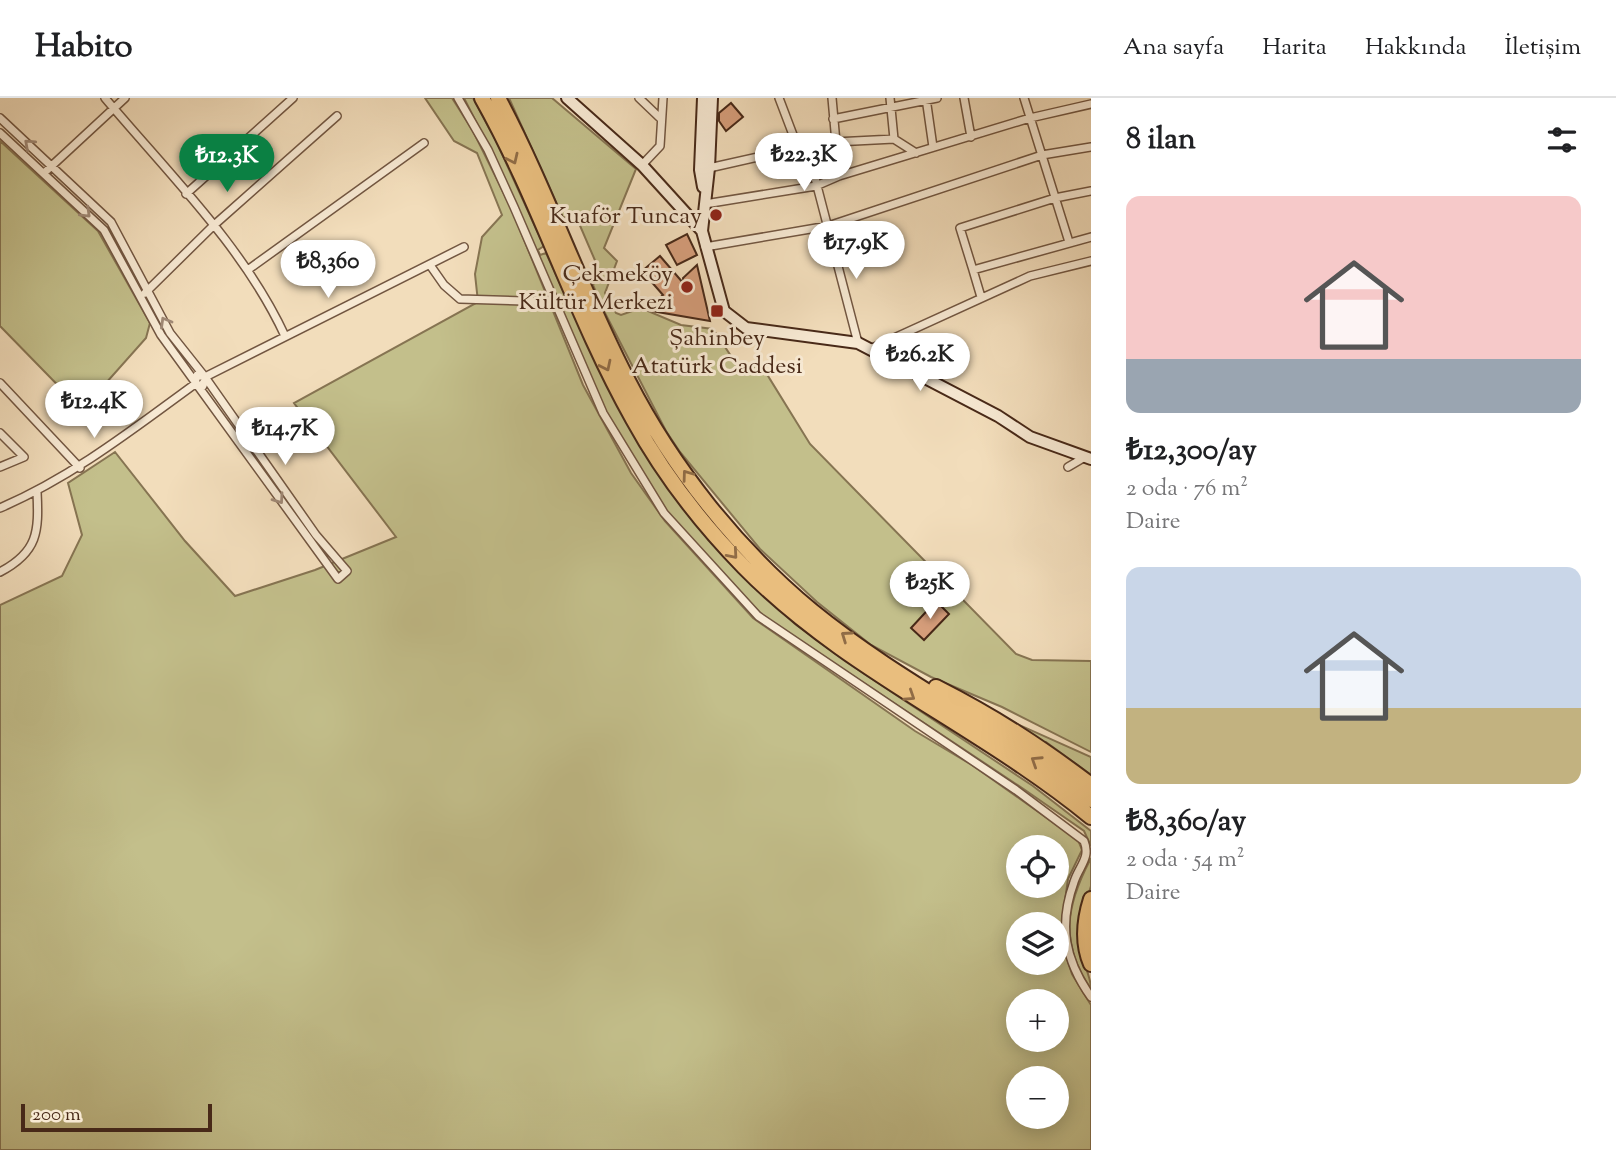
<!DOCTYPE html>
<html lang="tr">
<meta charset="utf-8">
<style>
body{margin:0;font-family:"Sorts Mill Goudy",serif;background:#f6f6f6;color:#202124;height:100vh;display:flex;flex-direction:column;font-size:26px;white-space:nowrap}
*{box-sizing:border-box;margin:0}
p{font-size:23px;color:#757577}
.icon{flex:none;width:38px;height:38px;fill:none;stroke:currentColor;stroke-width:2;stroke-linecap:round;stroke-linejoin:round}
.map{position:relative;flex:1;overflow:hidden}
.details{display:flex;flex-direction:column;background:#fff;width:525px}
.details>*{flex:none}
.buttons{position:absolute;left:1006px;top:737px;display:grid;gap:14px}
.buttons a{display:grid;place-items:center;width:63px;height:63px;border-radius:50%;background:#fff;box-shadow:0 4px 18px #0003;font-size:35px}
.scale{position:absolute;left:21px;bottom:18px;width:191px;box-sizing:border-box;padding-left:7px;border:4px solid #482918;border-top:0;font-size:19px;line-height:24px;white-space:nowrap;color:#482918;-webkit-text-stroke:5px #f7e9d3;paint-order:stroke}
.price{position:absolute;translate:-50% -60px;padding:0 16px;border-radius:24px;background:#fff;color:#222;font-size:23px;line-height:46px;filter:drop-shadow(0 2px 4px #0008)}
.price::after{content:'';position:absolute;left:50%;top:42px;width:21px;height:16px;margin-left:-10px;background:inherit;clip-path:polygon(0 0,100% 0,50% 100%)}
.price.current{background:#0b8043;color:#fff}
ul{padding:0;list-style:none}
li{display:grid;align-content:center;gap:14px;height:371px;padding:0 35px}
li span{display:grid;place-items:center;height:217px;border-radius:14px;color:#555}
li>.icon{margin-inline-start:auto}
span .icon{width:126px;height:126px;fill:#fffc;stroke-width:1}
li b{font-size:30px}
h2{display:flex;justify-content:space-between;align-items:center;height:84px;padding:0 35px;font-size:30px}
header{display:flex;align-items:center;gap:42px;box-sizing:border-box;height:98px;padding:0 35px;background:#fff;border-bottom:2px solid #e0e0e0}
header strong{font-size:33px}
nav{display:flex;gap:38px;margin-inline-start:auto;font-size:24px}
main{display:flex;flex:1;min-height:0}
.map>svg:first-child{display:block}
.green{fill:#c3bf8b;stroke:#867452;stroke-width:2;fill-rule:evenodd}
.building{fill:#d59d7a;stroke:#482918;stroke-width:2}
.lines{fill:none;stroke-linecap:round;stroke-linejoin:round}
.street-casing{stroke:#725641;stroke-width:10}
.secondary-casing{stroke:#482918;stroke-width:14}
.highway-casing{stroke:#482918;stroke-width:18}
.street{stroke:#f7e9d3;stroke-width:7}
.secondary{stroke:#f7e9d3;stroke-width:10}
.highway{stroke:#e9be7e;stroke-width:14}
.oneway{stroke:#a08976}
.oneway2{stroke:#906c46}
.poi-dot{fill:#8f2418;stroke:#f7e9d3;stroke-width:2.5}
.labels{text-anchor:middle;stroke-width:6;stroke-linejoin:round;paint-order:stroke}
.poi-label{font-size:24px;fill:#482918;stroke:#f7e9d3;text-anchor:end}
</style>
<header>
<strong>Habito</strong>
<nav><a>Ana sayfa</a><a>Harita</a><a>Hakkında</a><a>İletişim</a></nav>
</header>
<main>
<div class="map">
<svg width="1091" height="1052" viewBox="0 0 1091 1052">
<rect width="100%" height="100%" fill="#f2ddbb"/>
<filter id="stains"><feTurbulence type="fractalNoise" baseFrequency=".00286" numOctaves="4"/><feColorMatrix values="0 0 0 0 .2 0 0 0 0 .09 0 0 0 0 .02 0 0 0 .5 -.17"/></filter>
<radialGradient id="worn" r=".72"><stop offset=".6" stop-color="#630" stop-opacity="0"/><stop offset="1" stop-color="#630" stop-opacity=".3"/></radialGradient>
<!-- green -->
<path class="green" d="M425 0H452L473 33 512 112 583 287 631 375 665 423 753 520 915 633 972 667 1078 742 1082 752 1068 781 1061 831 1064 851 1072 876 1091 907V1052H0V507L62 478 82 437 68 385 115 354 185 443 235 498 315 472 396 439 294 305 478 204 475 176 482 139 502 117 477 55 454 43ZM1018 749H1057V788H1018ZM1018 826H1057V864H1018ZM1018 903H1057V942H1018ZM1018 980H1057V1018H1018Z
M464 0H473L496 43 544 148 538 152 540 157 546 155 607 288 648 359 761 494 795 526 845 563 1033 688 1091 733V748L1084 733 1025 692 772 524 760 515 668 416 606 314 499 69Z
M509 0H552L636 71 604 150 617 163 605 195 616 215 621 217 641 210 681 227 713 231 743 276 760 265 810 346 1016 556 1032 562 1091 563V654L1002 609 931 579 871 547 817 504 760 451 680 354 666 333 605 215 593 187 600 174 575 116 563 120Z
M0 43 98 133 150 225 146 240 82 312 0 228Z
M1006 621 1091 659V677L1046 644 1044 646Z
M1091 760C1091 769 1091 780 1091 788 1086 806 1078 818 1078 837 1077 859 1091 873 1091 891 1059 845 1066 807 1091 760Z"/>
<!-- building -->
<path class="building" d="M731 5 743 19 726 33 719 23V15Z
M687 136 697 157 677 167 666 147Z
M660 158 684 186 683 180 697 167 710 223 646 212 663 197 642 173Z
M936 503 949 516 924 542 911 530Z"/>
<g class="lines">
<defs>
<path id="street" d="M105 0C168 75 244 149 285 238
M458 0 488 52 514 109 603 315 664 415 758 518 1016 692 1084 743C1091 760 1079 768 1074 784 1058 828 1065 862 1091 899
M639 0 661 21
M779 0 798 50 809 57 858 245
M832 0 839 78
M890 0 894 41
M926 0 933 49
M964 0 971 39
M1024 0 1069 144
M0 20 111 124 170 235 205 279 316 437 347 473 338 481 161 237 104 132 0 35
M833 21 937 0
M835 44 894 41 916 55
M642 67 660 48 663 0
M709 70 798 50
M44 75 125 0
M186 96 293 0
M705 106 816 88 839 78 1030 20 1091 6
M705 149 828 128 1042 57 1091 49
M430 167 444 187 460 201 555 204
M249 171 424 45
M973 172 960 130 1055 100 1091 93
M145 195 213 128 337 18
M981 199 973 172 1091 139
M870 251 1030 178 1091 163
M0 285 80 370
M195 286 197 277 205 279 464 149
M0 335 24 359 0 369
M1068 369 1085 359
M0 410C72 379 132 332 195 286L203 288 205 279
M0 474C38 454 39 434 37 394"/>
<path id="secondary" d="M567 0 642 67 702 133
M712 0 709 70 702 133 724 213 746 230 858 245 998 318 1030 339 1091 361
M703 89 700 72 703 0"/>
<path id="highway" d="M482 0C540 103 575 218 633 321 662 374 702 426 744 469 846 573 980 628 1091 719
M498 0C547 92 580 191 628 283 672 369 737 451 812 513 899 584 1002 633 1091 702
M936 589C995 619 1038 647 1091 687
M1091 801C1084 823 1082 845 1091 866"/>
</defs>
<!-- street casing -->
<use href="#street" class="street-casing"/>
<!-- secondary casing -->
<use href="#secondary" class="secondary-casing"/>
<!-- highway casing -->
<use href="#highway" class="highway-casing"/>
<!-- street -->
<use href="#street" class="street"/>
<!-- secondary -->
<use href="#secondary" class="secondary"/>
<!-- highway -->
<use href="#highway" class="highway"/>
</g>
<!-- one-way arrows -->
<defs><path id="oneway-chevron" d="M-2-3.5L2.5 0L-2 3.5" fill="none" stroke-width="1.6" stroke-linecap="round" stroke-linejoin="round" transform="scale(1.75)"/></defs>
<g class="oneway">
<use href="#oneway-chevron" transform="translate(29 46) rotate(-138)"/>
<use href="#oneway-chevron" transform="translate(86 115) rotate(44)"/>
<use href="#oneway-chevron" transform="translate(165 224) rotate(-120)"/>
<use href="#oneway-chevron" transform="translate(279 401) rotate(55)"/>
</g>
<g class="oneway2">
<use href="#oneway-chevron" transform="translate(513 61) rotate(65)"/>
<use href="#oneway-chevron" transform="translate(606 268) rotate(64)"/>
<use href="#oneway-chevron" transform="translate(687 377) rotate(-126)"/>
<use href="#oneway-chevron" transform="translate(733 456) rotate(49)"/>
<use href="#oneway-chevron" transform="translate(846 538) rotate(-145)"/>
<use href="#oneway-chevron" transform="translate(910 598) rotate(33)"/>
<use href="#oneway-chevron" transform="translate(1036 663) rotate(-147)"/>
</g>
<!-- markers -->
<g class="poi-dot">
<circle cx="716" cy="117" r="7"/>
<circle cx="687" cy="189" r="7"/>
<rect x="710" y="206" width="14" height="14" rx="3.5"/>
</g>
<g class="labels">
<!-- poi labels -->
<g class="poi-label">
<text x="702" y="125">Kuaför Tuncay</text>
<text x="673" y="183">Çekmeköy<tspan x="673" dy="28">Kültür Merkezi</tspan></text>
<text x="717" y="247" text-anchor="middle">Şahinbey<tspan x="717" dy="28">Atatürk Caddesi</tspan></text>
</g>
</g>
<rect width="100%" height="100%" filter="url(#stains)"/>
<rect width="100%" height="100%" fill="url(#worn)"/>
</svg>
<div class="buttons">
<a><svg class="icon" aria-label="locate" viewBox="0 0 24 24"><circle cx="12" cy="12" r="6"/><path d="M12 2v4M12 18v4M2 12h4M18 12h4"/></svg></a>
<a><svg class="icon" aria-label="layers" viewBox="0 0 24 24"><path d="M12 4l9 5-9 5-9-5zM3 14l9 5 9-5"/></svg></a>
<a>+</a>
<a>−</a>
</div>
<div class="scale">200 m</div>
<b class="price" style="left:804px;top:95px">₺22.3K</b>
<b class="price current" style="left:227px;top:96px">₺12.3K</b>
<b class="price" style="left:856px;top:183px">₺17.9K</b>
<b class="price" style="left:328px;top:202px">₺8,360</b>
<b class="price" style="left:920px;top:295px">₺26.2K</b>
<b class="price" style="left:94px;top:342px">₺12.4K</b>
<b class="price" style="left:285px;top:369px">₺14.7K</b>
<b class="price" style="left:930px;top:523px">₺25K</b>
</div>
<section class="details">
<h2>8 ilan<svg class="icon" aria-label="filters" viewBox="0 0 24 24"><path d="M4 7h16M4 17h16"/><circle cx="9" cy="7" r="2"/><circle cx="15" cy="17" r="2"/></svg></h2>
<ul>
<li><span style="background:linear-gradient(#f6c9c9 75%,#9aa5b1 0)"><svg class="icon" aria-label="home" viewBox="0 0 24 24"><path d="M3 11l9-7 9 7M6 9v11h12V9"/></svg></span><div><b>₺12,300/ay</b><p>2 oda · 76 m²</p><p>Daire</p></div></li>
<li><span style="background:linear-gradient(#c9d6e8 65%,#c2b280 0)"><svg class="icon" aria-label="home" viewBox="0 0 24 24"><path d="M3 11l9-7 9 7M6 9v11h12V9"/></svg></span><div><b>₺8,360/ay</b><p>2 oda · 54 m²</p><p>Daire</p></div></li>
</ul>
</section>
</main>
